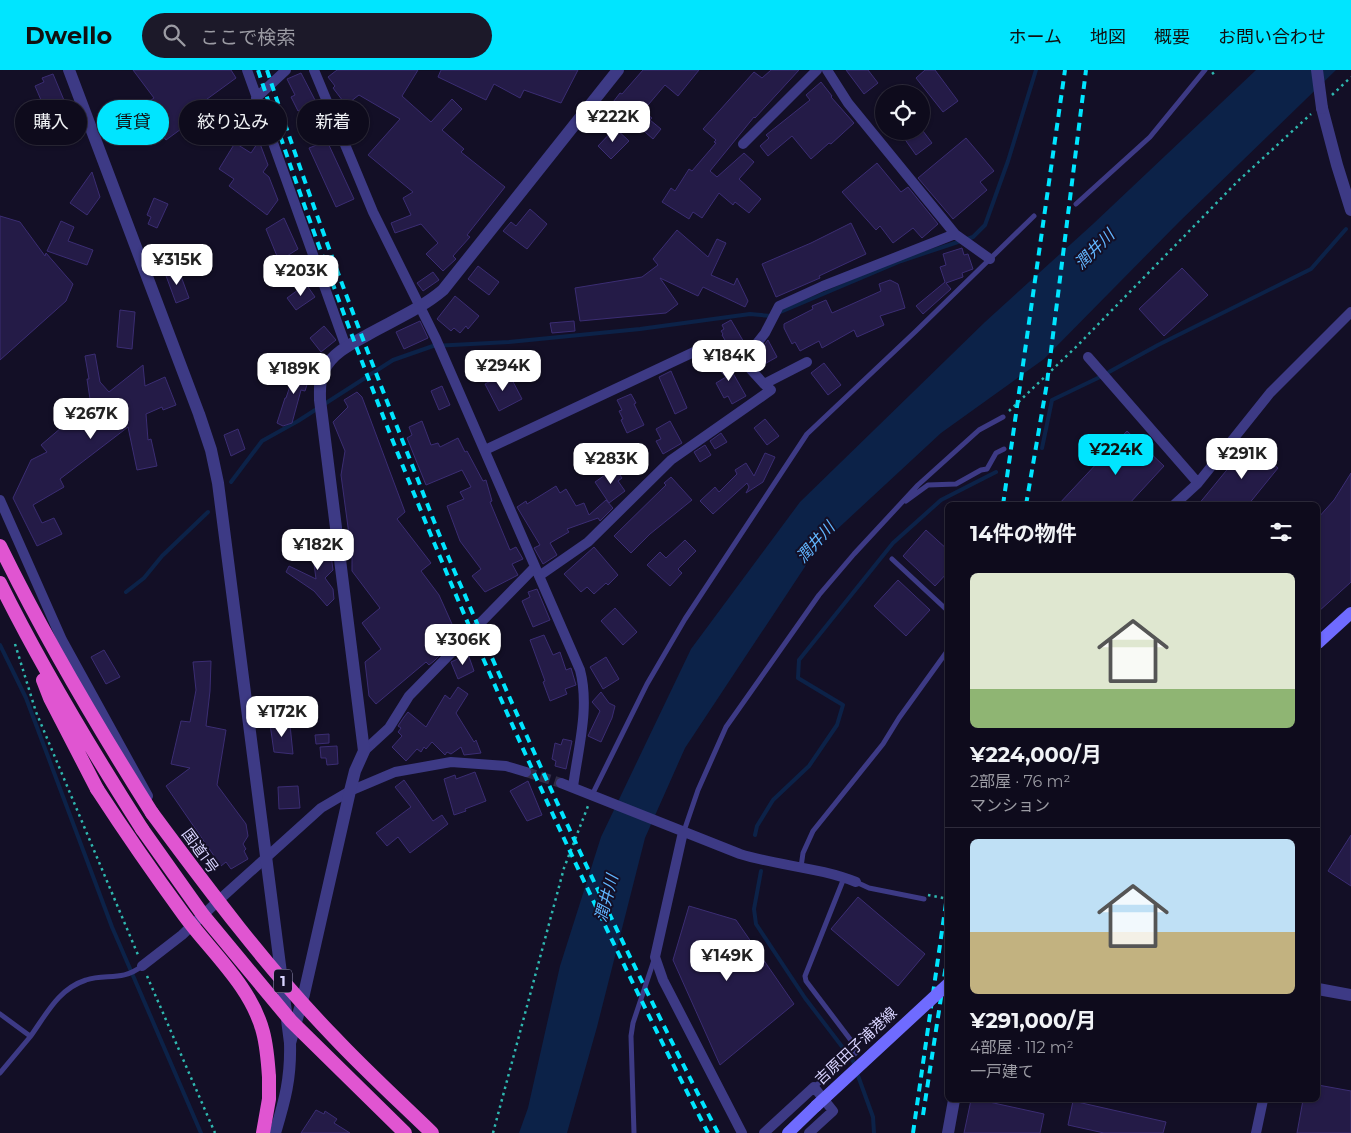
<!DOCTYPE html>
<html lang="ja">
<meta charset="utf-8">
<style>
body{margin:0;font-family:Montserrat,"Noto Sans JP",sans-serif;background:#1c1929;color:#f1f3f6;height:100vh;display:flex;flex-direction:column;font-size:19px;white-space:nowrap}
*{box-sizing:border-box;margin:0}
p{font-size:16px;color:#9b9ba3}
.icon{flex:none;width:28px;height:28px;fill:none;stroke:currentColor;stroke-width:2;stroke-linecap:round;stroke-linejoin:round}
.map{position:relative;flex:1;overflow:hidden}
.side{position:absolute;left:945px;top:432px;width:375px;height:600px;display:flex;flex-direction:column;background:#0e0b1c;border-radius:8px;box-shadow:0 1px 4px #0004,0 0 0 1px #2e2b3b}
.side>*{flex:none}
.banner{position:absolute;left:15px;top:30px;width:475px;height:45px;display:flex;gap:10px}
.controls{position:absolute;left:875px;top:15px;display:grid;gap:10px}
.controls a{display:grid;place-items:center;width:55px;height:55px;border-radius:50%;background:#0e0b1c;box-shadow:0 1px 4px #0004,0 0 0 1px #2e2b3b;font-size:25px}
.price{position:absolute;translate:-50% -42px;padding:0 11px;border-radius:10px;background:#fff;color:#222;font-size:16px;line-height:32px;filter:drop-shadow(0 1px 2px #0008)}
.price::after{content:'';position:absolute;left:50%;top:30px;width:15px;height:11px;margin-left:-8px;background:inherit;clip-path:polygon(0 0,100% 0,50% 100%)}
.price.current{background:#00e5ff;color:#111}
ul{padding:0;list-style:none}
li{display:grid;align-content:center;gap:10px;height:265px;padding:0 25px}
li+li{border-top:1px solid #2e2b3b}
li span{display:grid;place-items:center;height:155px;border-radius:8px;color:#555}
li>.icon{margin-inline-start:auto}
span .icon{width:90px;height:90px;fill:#fffc;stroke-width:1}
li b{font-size:21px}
h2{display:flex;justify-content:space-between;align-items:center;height:60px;padding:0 25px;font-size:21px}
.pill{padding:0 18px;border-radius:22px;background:#0e0b1c;box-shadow:0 1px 4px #0004,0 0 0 1px #2e2b3b;font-size:18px;line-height:45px}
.pill.current{background:#00e5ff;color:#111}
header{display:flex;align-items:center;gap:30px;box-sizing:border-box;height:70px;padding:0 25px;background:#00e5ff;color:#111}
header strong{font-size:24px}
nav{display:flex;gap:28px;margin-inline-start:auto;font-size:18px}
.search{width:350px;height:45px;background:#1c1929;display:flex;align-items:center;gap:12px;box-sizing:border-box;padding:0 18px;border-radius:28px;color:#9b9ba3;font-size:19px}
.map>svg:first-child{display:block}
.water{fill:#0c2248}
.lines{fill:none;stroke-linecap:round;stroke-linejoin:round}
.stream{stroke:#0c2248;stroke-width:4}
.building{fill:#241b47;stroke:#3b2d73}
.minor-tunnel{stroke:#312d47;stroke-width:10;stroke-dasharray:10 5;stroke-linecap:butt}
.path{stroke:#2fb8b0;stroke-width:2.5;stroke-dasharray:2.5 4;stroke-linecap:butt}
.service{stroke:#3d3a85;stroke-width:5}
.minor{stroke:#3d3a85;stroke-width:10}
.tertiary{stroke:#3d3a85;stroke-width:12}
.secondary{stroke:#6f6bff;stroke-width:12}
.trunk{stroke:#e055d1;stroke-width:14}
.rail{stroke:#00e5ff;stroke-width:4;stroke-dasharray:8 6;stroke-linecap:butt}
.path-bridge{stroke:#2fb8b0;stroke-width:2.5;stroke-dasharray:2.5 4;stroke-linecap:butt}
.tertiary-bridge{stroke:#3d3a85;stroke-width:12}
.secondary-bridge{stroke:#6f6bff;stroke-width:12}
.trunk-bridge{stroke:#e055d1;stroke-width:14}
.labels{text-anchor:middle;stroke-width:4;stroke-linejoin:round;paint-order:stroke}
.shield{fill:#130f26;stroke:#9e99be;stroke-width:1}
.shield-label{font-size:14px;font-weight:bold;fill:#d9d4ff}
.street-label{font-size:15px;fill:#d9d4ff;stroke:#130f26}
.water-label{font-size:16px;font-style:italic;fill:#62b6ff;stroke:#130f26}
</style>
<header>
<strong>Dwello</strong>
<div class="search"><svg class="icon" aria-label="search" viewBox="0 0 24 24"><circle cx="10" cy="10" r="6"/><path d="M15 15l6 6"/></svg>ここで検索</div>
<nav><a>ホーム</a><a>地図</a><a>概要</a><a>お問い合わせ</a></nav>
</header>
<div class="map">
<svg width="1351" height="1063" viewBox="0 0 1351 1063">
<rect width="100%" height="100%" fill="#130f26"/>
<!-- water -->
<path class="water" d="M1256 0H1336L1180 151 1044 289 941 363 818 477 685 678 645 768 597 957 567 1063H519L528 1038 560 896 601 767 691 579 800 432 985 252 1093 154Z"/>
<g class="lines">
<!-- stream -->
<path class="stream" d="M778 243 901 191 973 167 985 155 1008 91 1036 0
M1109 302 1158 275 1311 199 1346 159
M1042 378 1052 330 1100 307
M231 412 262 371 298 351 393 290 433 276 509 272 640 259 750 244 771 246
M126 522 144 508 162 486 208 442
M0 575 26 628 112 857 201 1063
M755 765 757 756 773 730 809 696 837 655 843 635 798 608 799 590 893 473 941 430 996 402
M761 801 754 839 756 854 805 928 853 991 855 996
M857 1003 873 1047 874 1063"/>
</g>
<!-- building -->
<path class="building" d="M133 0H231L236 8 203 32 207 40 166 70 141 37 154 28Z
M337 0H418L402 26 431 52 452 29 462 39 442 60 464 79 461 82 505 117 467 165 470 167 453 186 456 189 443 201 426 184 438 173 421 154 395 163 391 153 411 145 403 128 413 122 368 85 400 49 359 25 346 35 333 18 335 16 328 7Z
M441 0H578L561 33 524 20 520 28 494 14 486 30 438 7Z
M643 0H699L678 26 665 15 643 41 652 48 650 50 661 59 653 69 637 55 639 53 623 39 620 44 610 36 620 23 622 24Z
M771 0H799L755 48 754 47 710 101 717 107 744 83 754 92 739 109 761 129 749 143 735 132 733 135 719 123 702 148 693 142 689 149 662 132 671 118 675 121 689 99 692 101 716 73 714 72 716 70 703 59 754 2 762 8Z
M846 0H868L878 13 864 24Z
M925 0H935L958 31 943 42 916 8Z
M301 3 316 32 298 41 291 27 295 25 287 9Z
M53 4 66 35 47 44 35 16 44 12 42 8Z
M821 12 832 26 831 27 854 53 831 74 829 73 811 89 792 66 768 86 760 76 769 68 766 65 810 30 806 25Z
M615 58 629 71 611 89 598 76Z
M899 61H923L932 73 916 85Z
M966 68 994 101 980 112 987 120 953 149 918 108Z
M259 71 268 95 263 102 269 107 278 130 267 145 229 116 234 109 219 99 235 73 251 83Z
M327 71 354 129 336 137 309 78Z
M877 93 901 122 908 117 938 154 922 168 913 158 893 173 880 156 876 160 842 122Z
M92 102 100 127 87 145 70 133Z
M154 128 168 134 157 158 148 154 151 147 147 145Z
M530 139 547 154 527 179 503 161 511 152 516 156Z
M0 146 20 152 45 186 46 183 73 214 66 231 0 290Z
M284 148 298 179 279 191 266 159Z
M61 151 74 157 68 171 93 180 87 195 47 181Z
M851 153 866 184 819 206 820 208 776 227 762 194 811 173Z
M677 160 708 187 717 169 726 173 711 205 734 215 737 208 748 231 745 237 703 217 698 226 660 208 678 234 666 243 580 251 575 218 642 207 658 195 653 189Z
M962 178 964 185 968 184 973 199 962 203 963 207 946 213 951 219 923 244 916 236 945 212 940 197 946 195 943 184Z
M478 196 499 212 489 225 468 209Z
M178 198 189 228 176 233 165 203Z
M1182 198 1208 225 1164 266 1139 239Z
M433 202 439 210 423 221 417 213Z
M890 210 898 214 905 238 880 246 884 255 857 267 854 260 822 278 819 271 800 281 795 272 792 274 784 258V254L813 239 812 236 826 230 832 243 881 221 879 214Z
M306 214 315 227 296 240 287 228Z
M455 226 479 246 468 259 466 256 460 263 454 258 451 261 437 249Z
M120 240 135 242 132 279 117 277Z
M731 250 745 274 732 282 722 265 723 264 721 261 724 259 722 255Z
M420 251 428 268 404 279 396 262Z
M574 251 575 261 552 263 550 253Z
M324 256 336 270 321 282 310 268Z
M768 270 777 287 761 296 754 288Z
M95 284 100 312 109 322 143 295 145 316 165 307 176 335 163 340 162 337 146 344 148 370 151 369 157 396 137 400 128 357 60 409 64 417 33 435 42 453 54 448 62 464 37 476 13 428 31 390 47 382 41 375 82 340 79 336 90 329 87 309H89L85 286Z
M725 285 733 295 730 298 746 326 732 334 728 326 724 328 716 313 726 307 714 295Z
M824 293 841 315 828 325 811 303Z
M295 294 307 297 306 304 310 305 305 321 301 320 292 353 283 356 277 353 285 328H286L289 319Z
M671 301 687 338 675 344 659 307Z
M508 302 522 329 499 341 485 314Z
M442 316 450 335 439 340 431 321Z
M357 322 362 327 405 442 397 449 431 493 421 501 439 525 456 563 444 581 434 591 429 595 426 592 376 634 369 626 365 592 381 579 362 553 380 538 352 501V470L350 472 341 405 345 381 333 352 348 337 344 330Z
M631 324 636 333 634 334 644 355 627 363 621 350 623 349 619 341 622 340 617 330Z
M765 349 779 366 767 375 754 358Z
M422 351 431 375 438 373 440 377 458 368 465 382 467 381 483 411 486 410 492 431 490 432 510 480 516 477 523 489 512 494 518 505 516 506 485 522 472 506 481 499 460 471 447 436 464 429 460 422 471 417 462 400 426 415 407 368 412 365 409 357Z
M670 351 682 373 663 384 656 371 661 369 656 359Z
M238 359 245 379 231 386 224 365Z
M1127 361 1164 396 1128 435H1058Z
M721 363 727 372 715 379 710 371Z
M1249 373 1278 398 1248 435H1198Z
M705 375 711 385 700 392 694 382Z
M765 383 775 387 763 412 746 423 749 417 747 413 713 444 700 431 715 417 719 422 737 404 735 400 746 393 754 406Z
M615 398 622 408 618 411 625 421 609 433 595 412Z
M1351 403V512L1318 542V448L1334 430Z
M671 407 692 430 650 464 631 483 614 466 666 415 664 413Z
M556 416 560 423 566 419 576 436 584 433 589 445 606 430 613 438 600 451 598 448 567 459 569 462 550 473 557 485 543 494 534 478 540 475 517 437 526 431 527 434Z
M926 460 948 480V502L935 516 903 486Z
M329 469 333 500 325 508 333 519 334 529 327 536 314 521 286 502 289 496 316 509 311 471Z
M685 470 696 481 678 499 682 503 670 516 647 495 660 482 666 488Z
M594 477 618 505 608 515 606 513 594 524 587 517 581 522 564 504Z
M898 510 930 540 906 566 874 536Z
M537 519 550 550 533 557 522 531 530 527 528 522Z
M615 538 637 562 623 575 601 551Z
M544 565 553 585 560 582 566 600 571 598 576 615 565 619 567 624 550 631 543 612 545 611 530 570Z
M104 580 120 607 106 614 91 587Z
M468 584 474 601 458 609 451 592Z
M606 587 619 609 603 619 590 597Z
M211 591 210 621 206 656 226 660 217 715 246 754 248 766 243 774 246 779 244 781 248 789 231 799 226 792 221 796 166 716 190 698 171 694 181 651 190 652 196 620 193 592Z
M458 617 468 624 456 643 474 672 476 670 481 683 464 685 461 677 451 684 447 682 445 685 432 672 426 679 424 677 421 682 417 679 406 691 392 677 402 666 398 662 401 658 398 656 404 647 408 642 426 657 445 625 450 629Z
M601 622 609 633 615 636 612 648 601 672 588 666 600 641 592 632Z
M285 652 290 655 293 684 274 682 270 654Z
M329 664V673L316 674 315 665Z
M563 669 572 671 566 699 555 696 556 691 552 689 555 673 561 675Z
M337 676 338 694 327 695 326 688H321L320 677Z
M475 702 486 731 465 739 466 741 454 745 444 709 455 705 456 709Z
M404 710 433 751 442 745 448 754 410 783 398 767 387 776 376 763 411 737 395 717Z
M528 711 542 745 527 751 510 721Z
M298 716 300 738 279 739 278 717Z
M1351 765V816L1328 801Z
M858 827 925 884 898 916 831 859Z
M689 836 736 850 794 934 720 995 673 890Z
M1318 1015 1351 1021V1063H1297L1303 1030H1318Z
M971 1030H980L1044 1044 1040 1063H964Z
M1073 1031 1166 1052 1163 1063H1104L1068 1055Z
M316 1040 324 1044 325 1041 337 1049 334 1053 350 1063H301Z"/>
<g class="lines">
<!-- minor-tunnel -->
<path class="minor-tunnel" d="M526 702 561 713"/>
<!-- path -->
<path class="path" d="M1212 4 1217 0
M1332 25 1351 7
M1009 341 1077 276 1238 111 1311 44
M15 574 36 642 138 885
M147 906 215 1063
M493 1063 564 798 588 736"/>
<!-- service -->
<path class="service" d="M1076 134 1150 67 1205 0
M906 431 928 415 956 414 981 400 987 399 996 383 1004 379
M892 489 948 541
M592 725 647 614 685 549 807 364 916 261 1034 146
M684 761 698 720 726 657 819 525 854 484 918 415 979 360 1003 347
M801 797 803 783 813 761 883 674 899 648 948 580
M856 812 869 818 924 829
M0 944 30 966
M0 1003C10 991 20 979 30 967 46 945 58 919 86 910 105 903 122 912 142 896
M814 1017 857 982 856 977 806 911 805 906 844 808
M634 1063 631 966 633 953 654 890"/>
<!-- minor -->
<path class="minor" d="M247 0 346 277
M314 0 373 142 436 269 580 600C590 638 578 678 573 717
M827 0 848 33 955 164 990 189
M256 28 286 0
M743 74 817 0
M1088 287 1198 413
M764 314 743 291 765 263 779 236 823 216 955 164
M485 380 696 281 716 275
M0 430 62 570 148 726
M1174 435 1198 413 1270 323 1351 242
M539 506 588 472 671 390 771 320 764 314 807 292
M364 681 389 658 409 626 534 498
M561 713 740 784C778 796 819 797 856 812
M683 762 655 887 663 910 742 1063
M142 896 182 865 219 830 321 738 350 721 395 702 451 692 506 696 526 702
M764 1063 814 1017 833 1041 809 1063
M1256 1063 1263 1030"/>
<!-- tertiary -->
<path class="tertiary" d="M69 0 199 344 211 380 218 413 290 973C291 1008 285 1030 275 1063
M1322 38 1337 95 1351 140
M1318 919 1351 925
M290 973 304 924 350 721 355 701 364 681 320 330C320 320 319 309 324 300 333 282 353 273 369 264 394 250 422 238 443 220L618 0
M948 1063 954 1030"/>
<!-- secondary -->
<path class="secondary" d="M1318 573 1351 543
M788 1063 816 1036"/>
<!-- trunk -->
<path class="trunk" d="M0 476C45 568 97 656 152 743
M0 513C42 598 91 679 142 759
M43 610 50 628 97 719
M263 1063 269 1029V1007"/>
<!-- rail -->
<path class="rail" d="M258 0C379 366 532 720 708 1063
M267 0C310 131 358 259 409 387 426 430 442 474 461 516 540 701 626 884 718 1063
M1003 435 1065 0
M1026 435 1047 313 1086 0
M923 1045 948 882
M913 1063 948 819"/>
<!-- path-bridge -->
<path class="path-bridge" d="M928 825 948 829"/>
<!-- tertiary-bridge -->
<path class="tertiary-bridge" d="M1317 0 1322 38"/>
<!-- secondary-bridge -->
<path class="secondary-bridge" d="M816 1036 948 914"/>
<!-- trunk-bridge -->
<path class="trunk-bridge" d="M97 719C125 762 154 804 184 845 211 882 251 916 263 962 267 977 268 992 269 1007
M152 743C209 820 267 898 334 967 365 1000 399 1031 432 1063
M142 759 203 845 291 951 405 1063"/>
</g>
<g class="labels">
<!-- shield labels -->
<rect class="shield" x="274" y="899.5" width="18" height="23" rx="4"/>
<g class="shield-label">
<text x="283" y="916">1</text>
</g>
<!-- street labels -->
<g class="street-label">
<text transform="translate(200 781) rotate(54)" y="5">国道1号</text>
<text transform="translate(856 976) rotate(-43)" y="5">吉原田子浦港線</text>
</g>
<!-- water labels -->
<g class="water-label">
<text transform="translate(1094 179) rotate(-45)" y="6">潤井川</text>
<text transform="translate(815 472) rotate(-48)" y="6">潤井川</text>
<text transform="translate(606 828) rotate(-75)" y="6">潤井川</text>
</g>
</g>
</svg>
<div class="controls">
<a><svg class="icon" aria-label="locate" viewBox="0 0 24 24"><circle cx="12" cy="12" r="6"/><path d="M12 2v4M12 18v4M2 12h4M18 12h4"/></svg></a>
</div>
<b class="price" style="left:613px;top:73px">¥222K</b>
<b class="price" style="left:177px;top:216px">¥315K</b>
<b class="price" style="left:301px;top:227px">¥203K</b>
<b class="price" style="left:729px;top:312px">¥184K</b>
<b class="price" style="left:503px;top:322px">¥294K</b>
<b class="price" style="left:294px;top:325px">¥189K</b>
<b class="price" style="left:91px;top:370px">¥267K</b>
<b class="price current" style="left:1116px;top:406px">¥224K</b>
<b class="price" style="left:1242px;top:410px">¥291K</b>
<b class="price" style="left:611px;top:415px">¥283K</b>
<b class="price" style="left:318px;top:501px">¥182K</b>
<b class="price" style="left:463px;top:596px">¥306K</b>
<b class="price" style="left:282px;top:668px">¥172K</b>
<b class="price" style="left:727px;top:912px">¥149K</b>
<div class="banner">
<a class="pill">購入</a>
<a class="pill current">賃貸</a>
<a class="pill">絞り込み</a>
<a class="pill">新着</a>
</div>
<section class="side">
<h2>14件の物件<svg class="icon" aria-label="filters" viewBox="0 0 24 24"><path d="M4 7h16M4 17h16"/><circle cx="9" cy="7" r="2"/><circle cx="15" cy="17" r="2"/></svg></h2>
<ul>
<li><span style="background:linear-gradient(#dfe7d0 75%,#8fb573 0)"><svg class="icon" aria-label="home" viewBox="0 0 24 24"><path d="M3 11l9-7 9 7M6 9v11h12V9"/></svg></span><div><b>¥224,000/月</b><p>2部屋 · 76 m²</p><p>マンション</p></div></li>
<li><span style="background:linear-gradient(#bfe0f5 60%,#c2b280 0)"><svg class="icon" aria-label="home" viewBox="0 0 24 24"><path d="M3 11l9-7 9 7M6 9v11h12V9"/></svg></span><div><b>¥291,000/月</b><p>4部屋 · 112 m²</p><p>一戸建て</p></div></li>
</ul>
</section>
</div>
